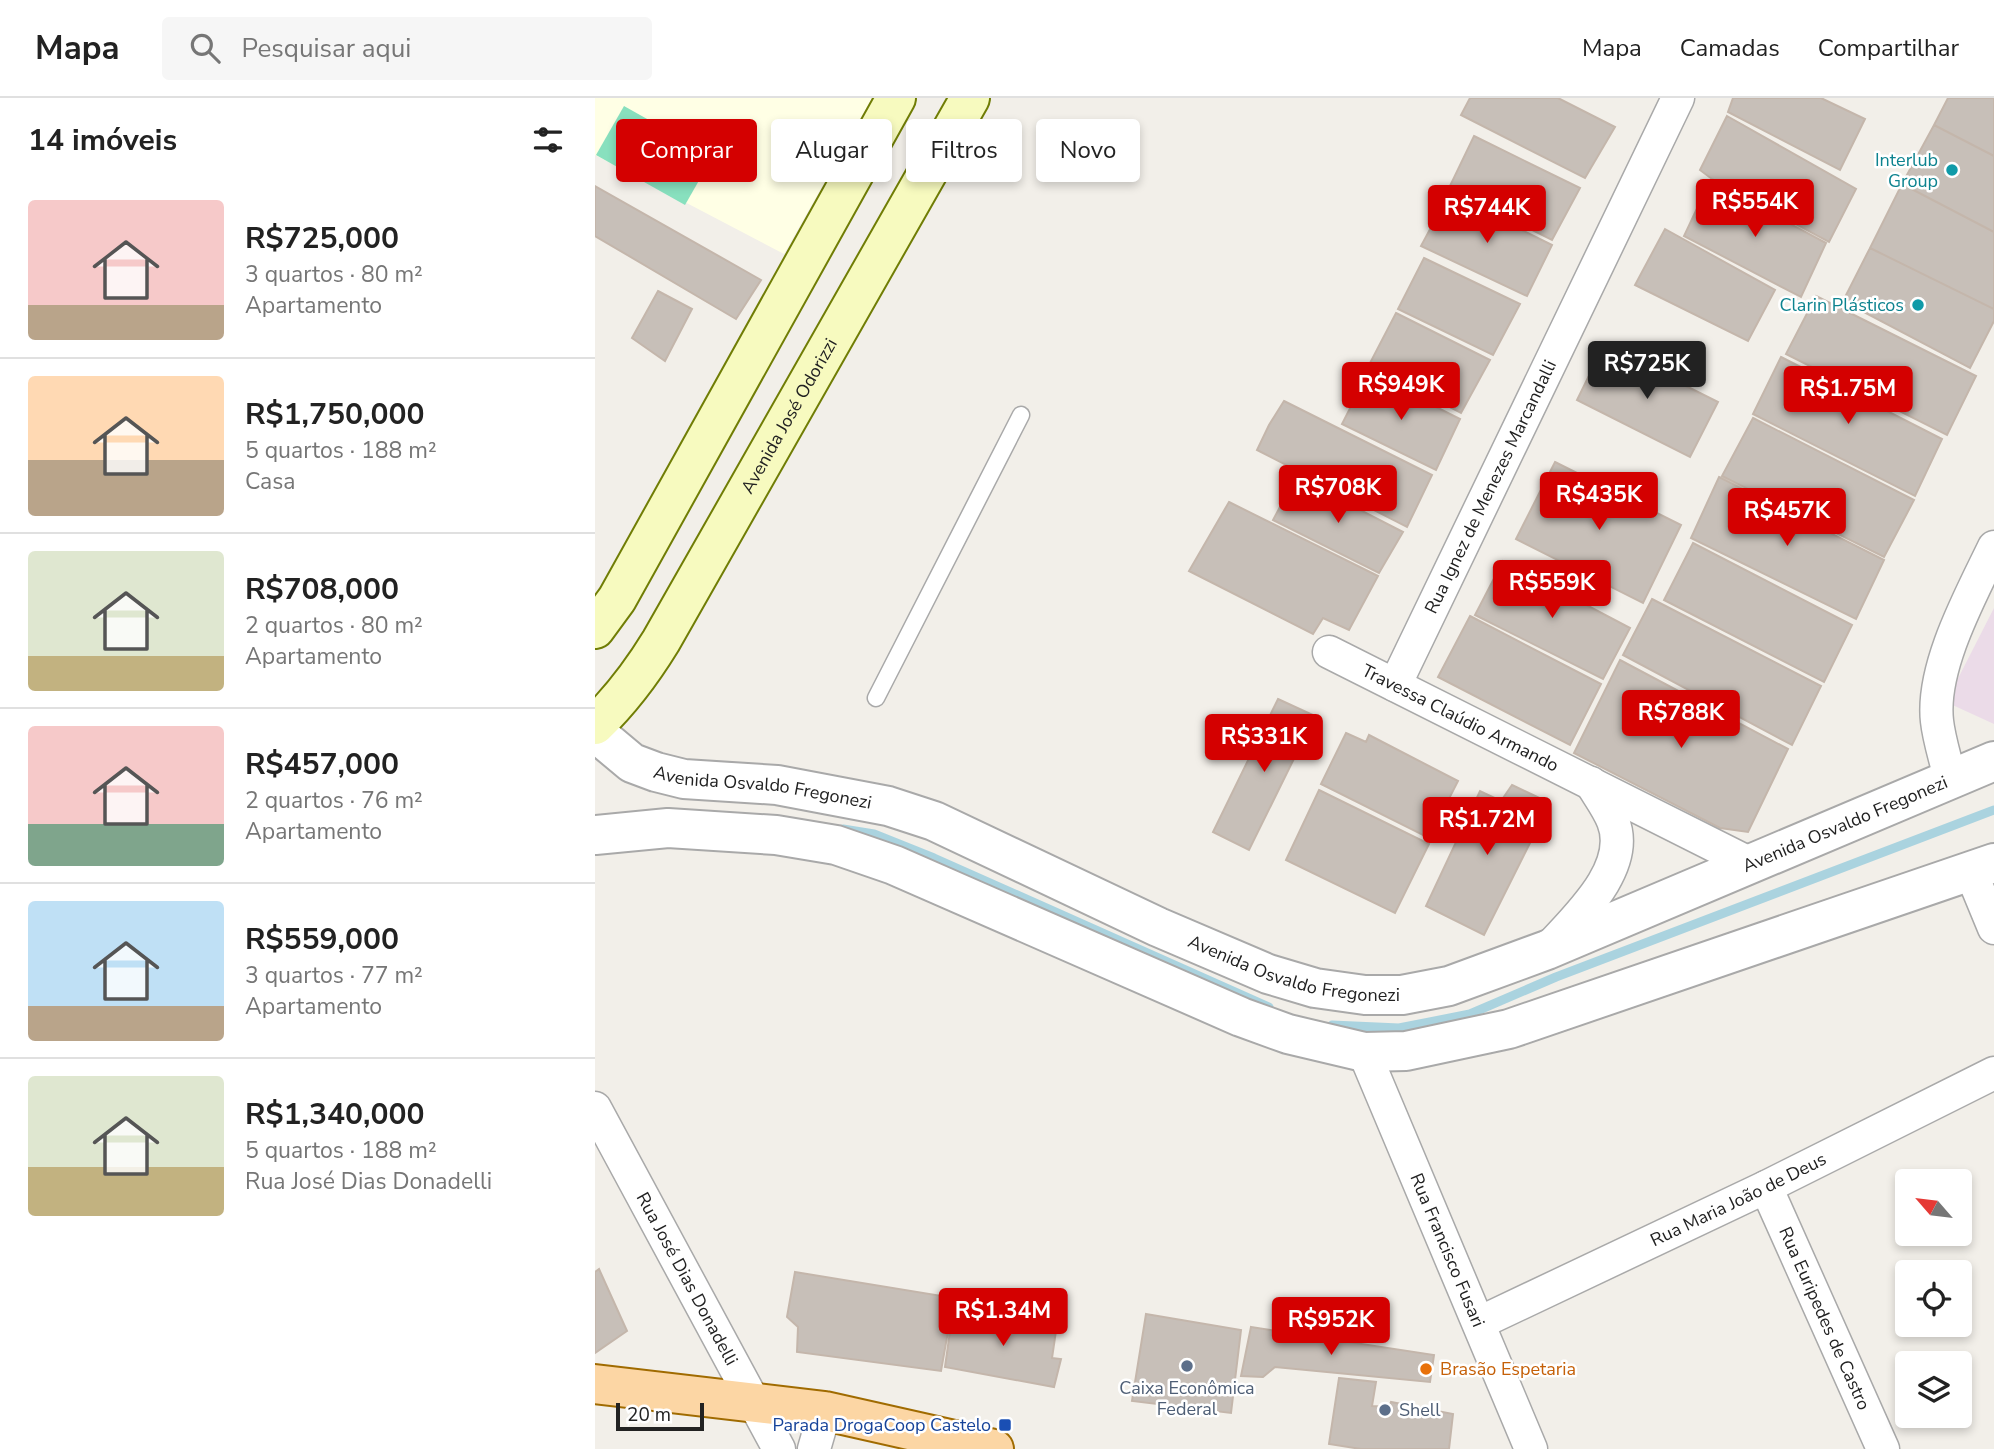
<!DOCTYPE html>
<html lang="pt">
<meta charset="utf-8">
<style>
body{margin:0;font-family:"Nunito Sans",sans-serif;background:#f6f6f6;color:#222;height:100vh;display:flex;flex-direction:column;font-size:26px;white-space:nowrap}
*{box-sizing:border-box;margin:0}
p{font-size:23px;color:#767676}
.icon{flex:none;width:38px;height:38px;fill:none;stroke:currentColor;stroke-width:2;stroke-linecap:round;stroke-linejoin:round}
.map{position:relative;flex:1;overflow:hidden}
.side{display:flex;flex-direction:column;background:#fff;width:595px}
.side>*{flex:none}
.hud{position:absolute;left:21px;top:21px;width:665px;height:63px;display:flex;gap:14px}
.needle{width:46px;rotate:298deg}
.fabs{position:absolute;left:1300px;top:1071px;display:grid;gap:14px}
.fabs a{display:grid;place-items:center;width:77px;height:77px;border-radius:7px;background:#fff;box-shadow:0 4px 10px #0003;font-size:35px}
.scale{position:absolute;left:21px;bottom:18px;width:88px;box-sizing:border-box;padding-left:7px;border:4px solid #222;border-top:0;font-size:19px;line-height:24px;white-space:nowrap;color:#222;-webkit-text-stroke:5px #fff;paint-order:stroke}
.price{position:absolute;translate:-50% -60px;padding:0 16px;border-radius:7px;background:#d40000;color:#fff;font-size:23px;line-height:46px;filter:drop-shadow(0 2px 4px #0008)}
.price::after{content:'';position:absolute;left:50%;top:42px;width:21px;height:16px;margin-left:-10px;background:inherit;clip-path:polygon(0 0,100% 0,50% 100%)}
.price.current{background:#222;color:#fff}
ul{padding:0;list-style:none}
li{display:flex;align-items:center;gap:21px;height:175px;padding:0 28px}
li+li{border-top:2px solid #e0e0e0}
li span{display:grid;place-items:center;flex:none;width:196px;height:140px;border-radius:7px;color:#555}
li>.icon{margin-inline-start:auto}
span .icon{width:84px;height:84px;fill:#fffc;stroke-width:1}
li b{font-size:30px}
h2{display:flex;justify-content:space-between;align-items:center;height:84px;padding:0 28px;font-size:30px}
.tag{padding:0 24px;border-radius:7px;background:#fff;box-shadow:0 4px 10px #0003;font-size:24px;line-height:63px}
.tag.current{background:#d40000;color:#fff}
header{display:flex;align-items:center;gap:42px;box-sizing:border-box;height:98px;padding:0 35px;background:#fff;border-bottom:2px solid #e0e0e0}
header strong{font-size:33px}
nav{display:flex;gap:38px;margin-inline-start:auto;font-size:24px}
.search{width:490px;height:63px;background:#f6f6f6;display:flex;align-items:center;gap:18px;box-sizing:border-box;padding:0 24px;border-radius:7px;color:#767676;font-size:26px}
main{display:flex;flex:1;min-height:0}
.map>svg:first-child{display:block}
.industrial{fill:#ebdbe8}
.education{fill:#ffffe5}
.pitch{fill:#88e0be}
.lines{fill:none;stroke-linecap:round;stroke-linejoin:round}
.stream{stroke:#aad3df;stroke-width:9}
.building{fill:#c7bfb8;stroke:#c4b6ab;stroke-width:2}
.service-casing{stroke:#a9a9a9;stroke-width:19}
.minor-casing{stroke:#a9a9a9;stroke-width:35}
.tertiary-casing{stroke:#a9a9a9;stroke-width:42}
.secondary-casing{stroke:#707d05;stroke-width:42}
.primary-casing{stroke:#a06b00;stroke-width:42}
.service{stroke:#fff;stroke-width:16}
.minor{stroke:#fff;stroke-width:32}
.tertiary{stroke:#fff;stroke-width:38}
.secondary{stroke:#f7fabf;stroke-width:38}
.primary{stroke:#fcd6a4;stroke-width:38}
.culture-dot{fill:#0f9aa8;stroke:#fff;stroke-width:2.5}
.service-dot{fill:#5c6f8a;stroke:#fff;stroke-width:2.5}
.food-dot{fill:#e8710a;stroke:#fff;stroke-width:2.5}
.transit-dot{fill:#1a4fb4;stroke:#fff;stroke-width:2.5}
.labels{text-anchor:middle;stroke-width:5;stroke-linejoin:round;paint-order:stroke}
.culture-label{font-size:18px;fill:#0d838f;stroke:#fff;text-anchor:end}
.street-label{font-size:18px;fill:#222;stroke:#fff}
.food-label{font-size:18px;fill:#c56008;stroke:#fff;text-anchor:start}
.service-label{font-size:18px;fill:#4e5e75;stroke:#fff}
.transit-label{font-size:18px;fill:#164399;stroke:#fff;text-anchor:end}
</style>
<header>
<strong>Mapa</strong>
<div class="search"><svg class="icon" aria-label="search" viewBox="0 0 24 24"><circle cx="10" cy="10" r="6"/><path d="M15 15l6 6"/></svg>Pesquisar aqui</div>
<nav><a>Mapa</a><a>Camadas</a><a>Compartilhar</a></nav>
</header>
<main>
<section class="side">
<h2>14 imóveis<svg class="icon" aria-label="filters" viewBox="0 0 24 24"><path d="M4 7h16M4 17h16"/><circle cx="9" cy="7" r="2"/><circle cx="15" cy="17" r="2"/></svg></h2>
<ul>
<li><span style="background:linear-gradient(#f6c9c9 75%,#b9a48a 0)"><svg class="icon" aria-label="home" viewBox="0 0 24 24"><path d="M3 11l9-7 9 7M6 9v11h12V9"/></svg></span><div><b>R$725,000</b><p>3 quartos · 80 m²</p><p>Apartamento</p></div></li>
<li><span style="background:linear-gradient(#ffd9b3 60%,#b9a48a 0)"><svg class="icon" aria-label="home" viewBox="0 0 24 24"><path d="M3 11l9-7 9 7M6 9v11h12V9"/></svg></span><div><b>R$1,750,000</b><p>5 quartos · 188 m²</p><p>Casa</p></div></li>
<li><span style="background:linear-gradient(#dfe7d0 75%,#c2b280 0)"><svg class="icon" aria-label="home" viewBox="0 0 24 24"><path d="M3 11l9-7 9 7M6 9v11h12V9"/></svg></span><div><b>R$708,000</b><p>2 quartos · 80 m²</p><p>Apartamento</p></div></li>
<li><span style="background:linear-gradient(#f6c9c9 70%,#7fa58c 0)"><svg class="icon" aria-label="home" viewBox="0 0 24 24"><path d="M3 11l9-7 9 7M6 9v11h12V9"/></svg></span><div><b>R$457,000</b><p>2 quartos · 76 m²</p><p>Apartamento</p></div></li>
<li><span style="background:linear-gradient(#bfe0f5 75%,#b9a48a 0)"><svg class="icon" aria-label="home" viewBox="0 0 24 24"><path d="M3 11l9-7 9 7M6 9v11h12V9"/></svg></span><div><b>R$559,000</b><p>3 quartos · 77 m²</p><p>Apartamento</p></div></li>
<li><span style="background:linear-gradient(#dfe7d0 65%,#c2b280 0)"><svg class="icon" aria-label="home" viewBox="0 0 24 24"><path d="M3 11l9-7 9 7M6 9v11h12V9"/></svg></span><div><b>R$1,340,000</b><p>5 quartos · 188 m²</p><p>Rua José Dias Donadelli</p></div></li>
</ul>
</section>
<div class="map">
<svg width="1399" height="1351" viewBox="0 0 1399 1351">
<rect width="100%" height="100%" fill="#f2efe9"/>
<!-- industrial -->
<path class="industrial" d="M1399 510V626L1351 604Z"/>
<!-- education -->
<path class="education" d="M0 0H277L189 156 0 57Z"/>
<!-- pitch -->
<path class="pitch" d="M29 8 118 58 90 107 1 57Z"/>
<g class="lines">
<!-- stream -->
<path class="stream" d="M248 731 279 736 339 760 674 909
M737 927 804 930 875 916 961 879 1399 712"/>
</g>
<!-- building -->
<path class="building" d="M875 0H963L1020 29 990 80 866 17Z
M1138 0H1226L1270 21 1245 72 1133 14Z
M1353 0H1399V58L1339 27Z
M1132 18 1261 91 1234 144 1117 81 1105 72Z
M1339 27 1399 58V134L1307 86Z
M879 38 985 90 957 142 854 90Z
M1115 83 1231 145 1206 199 1089 138Z
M1307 86 1399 134V211L1275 150Z
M0 88 166 182 141 221 0 138Z
M854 96 957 147 932 198 826 148Z
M1070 131 1180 192 1153 243 1040 187Z
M1275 150 1399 211V223L1375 270 1248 203Z
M829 160 925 206 898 257 803 211Z
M63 193 97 211 70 263 37 240Z
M1221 198 1381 278 1352 337 1191 256Z
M801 215 895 262 866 315 774 267Z
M1009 247 1123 304 1095 359 982 302Z
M1186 259 1347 341 1320 398 1158 316Z
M773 275 865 321 841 372 747 326Z
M689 303 837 377 812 429 662 352 674 327Z
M1158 320 1319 402 1289 459 1127 378Z
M960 364 1086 427 1048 505 921 441Z
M701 379 808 434 784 475 678 422Z
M1124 379 1289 462 1261 521 1096 440Z
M634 404 783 478 754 532 728 520 718 536 594 473Z
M1098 445 1257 527 1229 584 1069 502Z
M908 463 1035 530 1008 581 880 517Z
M1057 501 1226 588 1197 647 1028 557Z
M875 518 1006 586 975 647 843 579Z
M1025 562 1193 651 1153 734 1125 730 979 655Z
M683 601 720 618 654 752 618 734Z
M751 635 771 644 774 637 863 683 834 740 726 686Z
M917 687 955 705 889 837 831 808 885 693 906 703Z
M724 692 834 746 800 815 691 762Z
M4 1171 32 1233 0 1255V1174Z
M200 1174 359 1200 346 1273 202 1254 203 1229 192 1219Z
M358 1212 462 1226 457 1260 466 1261 459 1289 350 1269Z
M551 1216 646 1232 636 1315 537 1303Z
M656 1229 839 1257 835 1284 680 1269 668 1279 646 1278Z
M744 1280 781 1284 777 1308 794 1309 796 1304 858 1316 854 1351H766L734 1346Z"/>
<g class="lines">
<defs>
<path id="service" d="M281 600 426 317"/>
<g id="minor">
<path id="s1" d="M734 554 1154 765"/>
<path id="s2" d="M800 587 1083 0"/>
<path d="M1355 681C1351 662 1344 642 1342 623 1336 569 1376 497 1399 449"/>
<path d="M1375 772 1399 830"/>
<path d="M953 851C981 820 1037 770 1018 723 1013 710 1003 697 996 685"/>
<path id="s3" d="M769 954 936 1351"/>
<path id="s4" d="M0 1010 184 1351"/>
<path id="s5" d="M1171 1089 1288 1351"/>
<path id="s6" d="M884 1225 1171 1089 1399 975"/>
<path d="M219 1351 230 1313"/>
</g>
<g id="tertiary">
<path id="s7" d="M0 634 37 665 61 674 89 681 182 687 293 708 339 723 563 829 673 876 720 890 770 897H807L854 888 952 852 1399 663"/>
<path d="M0 737 73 730 181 737 241 747 299 767 646 919 693 936 769 954 811 953 914 931 1399 765"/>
</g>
<g id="secondary">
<path d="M0 531 22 501 301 0"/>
<path id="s8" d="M0 627C26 602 47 574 66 543L375 0"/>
</g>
<path id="primary" d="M0 1286 230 1313 399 1351"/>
</defs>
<!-- service casing -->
<use href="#service" class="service-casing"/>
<!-- minor casing -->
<use href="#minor" class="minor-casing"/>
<!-- tertiary casing -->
<use href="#tertiary" class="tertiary-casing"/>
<!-- secondary casing -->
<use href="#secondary" class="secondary-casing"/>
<!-- primary casing -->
<use href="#primary" class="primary-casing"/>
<!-- service -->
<use href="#service" class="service"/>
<!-- minor -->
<use href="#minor" class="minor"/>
<!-- tertiary -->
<use href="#tertiary" class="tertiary"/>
<!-- secondary -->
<use href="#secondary" class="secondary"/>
<!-- primary -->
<use href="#primary" class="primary"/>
</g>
<!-- markers -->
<g class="culture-dot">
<circle cx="1357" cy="72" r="7"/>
<circle cx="1323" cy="207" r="7"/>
</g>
<g class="service-dot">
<circle cx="592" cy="1268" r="7"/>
<circle cx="790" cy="1312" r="7"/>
</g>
<circle class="food-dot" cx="831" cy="1271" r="7"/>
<rect class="transit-dot" x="403" y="1320" width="14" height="14" rx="3.5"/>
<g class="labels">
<!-- culture labels -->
<g class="culture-label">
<text x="1343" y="68">Interlub<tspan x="1343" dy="21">Group</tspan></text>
<text x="1309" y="213">Clarin Plásticos</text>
</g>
<!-- street labels -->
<g class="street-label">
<text dy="6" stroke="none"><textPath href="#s8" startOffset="366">Avenida José Odorizzi</textPath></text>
<text dy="6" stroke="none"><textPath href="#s2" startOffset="220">Rua Ignez de Menezes Marcandalli</textPath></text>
<text dy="6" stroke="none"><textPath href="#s1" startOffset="147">Travessa Claúdio Armando</textPath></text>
<text dy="6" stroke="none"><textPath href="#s7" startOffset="182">Avenida Osvaldo Fregonezi</textPath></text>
<text dy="6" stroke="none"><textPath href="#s7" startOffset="1337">Avenida Osvaldo Fregonezi</textPath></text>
<text dy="6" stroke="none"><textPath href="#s7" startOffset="749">Avenida Osvaldo Fregonezi</textPath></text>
<text dy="6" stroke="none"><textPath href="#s6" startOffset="287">Rua Maria João de Deus</textPath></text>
<text dy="6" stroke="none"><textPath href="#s3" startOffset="215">Rua Francisco Fusari</textPath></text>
<text dy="6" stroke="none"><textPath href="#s4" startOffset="194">Rua José Dias Donadelli</textPath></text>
<text dy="6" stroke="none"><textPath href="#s5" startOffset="144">Rua Euripedes de Castro</textPath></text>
</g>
<!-- food labels -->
<g class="food-label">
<text x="845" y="1277">Brasão Espetaria</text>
</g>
<!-- service labels -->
<g class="service-label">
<text x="592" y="1296">Caixa Econômica<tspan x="592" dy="21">Federal</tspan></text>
<text x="804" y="1318" text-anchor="start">Shell</text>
</g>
<!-- transit labels -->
<g class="transit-label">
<text x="396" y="1333">Parada DrogaCoop Castelo</text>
</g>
</g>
</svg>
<div class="fabs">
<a><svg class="needle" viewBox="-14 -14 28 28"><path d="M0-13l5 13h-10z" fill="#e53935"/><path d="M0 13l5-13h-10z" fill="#767676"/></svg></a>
<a><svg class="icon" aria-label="locate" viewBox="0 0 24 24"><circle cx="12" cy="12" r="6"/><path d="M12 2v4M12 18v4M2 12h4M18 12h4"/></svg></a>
<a><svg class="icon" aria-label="layers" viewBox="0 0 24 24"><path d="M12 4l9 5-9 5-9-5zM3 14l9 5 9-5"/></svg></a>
</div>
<div class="scale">20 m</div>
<b class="price" style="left:1160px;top:141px">R$554K</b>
<b class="price" style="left:892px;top:147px">R$744K</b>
<b class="price current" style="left:1052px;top:303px">R$725K</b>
<b class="price" style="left:806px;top:324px">R$949K</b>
<b class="price" style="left:1253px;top:328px">R$1.75M</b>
<b class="price" style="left:743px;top:427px">R$708K</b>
<b class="price" style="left:1004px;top:434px">R$435K</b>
<b class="price" style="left:1192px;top:450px">R$457K</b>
<b class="price" style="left:957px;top:522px">R$559K</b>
<b class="price" style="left:1086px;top:652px">R$788K</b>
<b class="price" style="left:669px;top:676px">R$331K</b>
<b class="price" style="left:892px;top:759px">R$1.72M</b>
<b class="price" style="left:408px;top:1250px">R$1.34M</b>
<b class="price" style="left:736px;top:1259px">R$952K</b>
<div class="hud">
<a class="tag current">Comprar</a>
<a class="tag">Alugar</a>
<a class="tag">Filtros</a>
<a class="tag">Novo</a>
</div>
</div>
</main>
